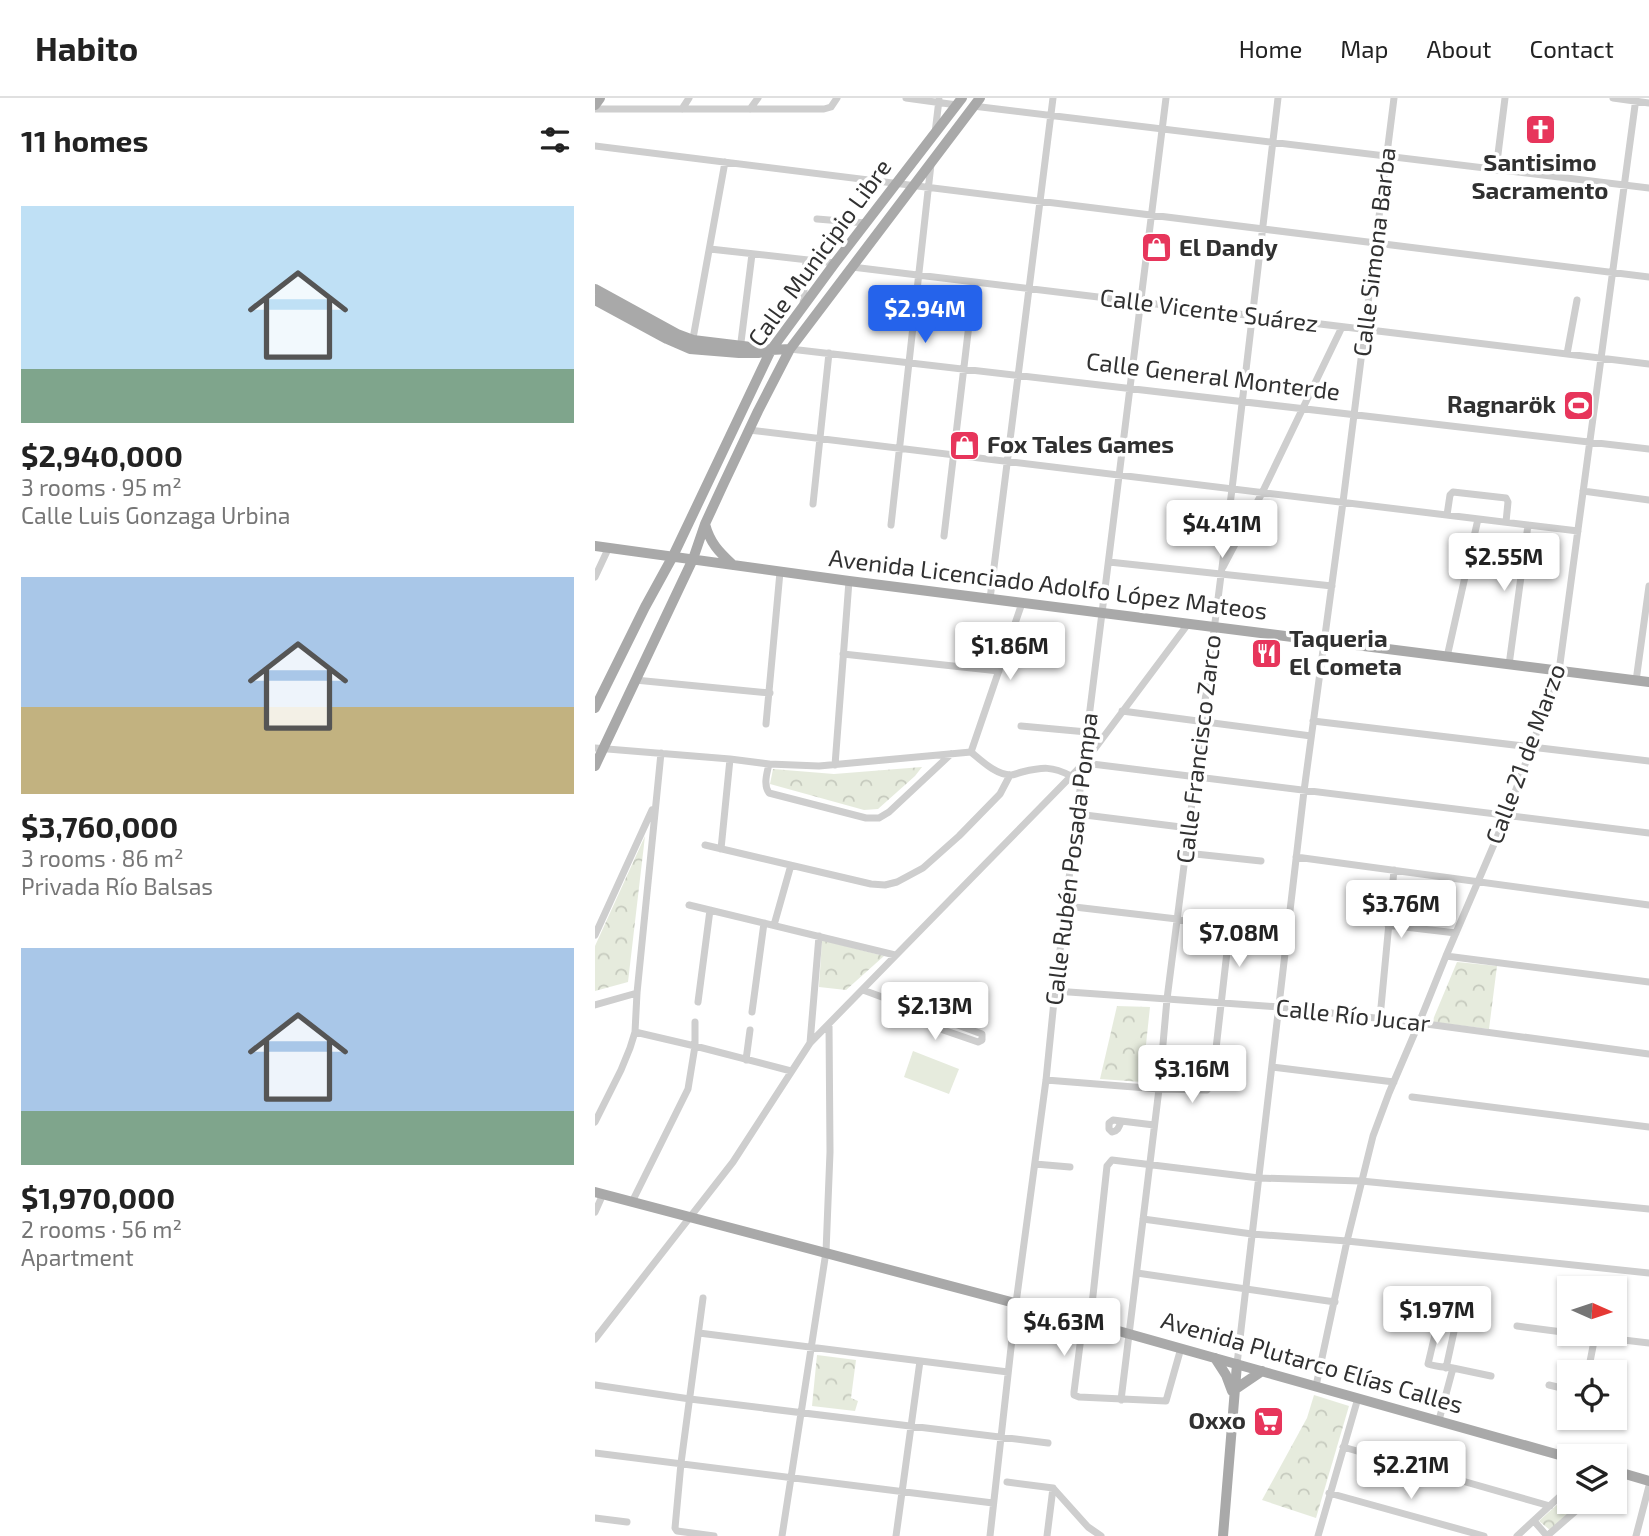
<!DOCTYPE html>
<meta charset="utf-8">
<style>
body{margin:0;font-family:"Exo 2",sans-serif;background:#f2f2f2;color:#222;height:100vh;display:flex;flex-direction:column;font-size:26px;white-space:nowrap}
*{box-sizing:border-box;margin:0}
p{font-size:23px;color:#767676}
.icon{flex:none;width:38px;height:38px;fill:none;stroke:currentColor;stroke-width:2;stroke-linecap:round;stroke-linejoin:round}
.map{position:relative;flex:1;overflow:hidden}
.sheet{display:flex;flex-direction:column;background:#fff;width:595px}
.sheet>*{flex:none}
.needle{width:46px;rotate:93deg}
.buttons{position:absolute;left:962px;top:1178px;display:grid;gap:14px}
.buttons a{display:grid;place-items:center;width:70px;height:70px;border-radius:0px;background:#fff;box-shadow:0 2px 5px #0004;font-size:35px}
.price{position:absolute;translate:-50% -60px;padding:0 16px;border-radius:7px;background:#fff;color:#222;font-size:23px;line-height:46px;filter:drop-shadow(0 2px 4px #0008)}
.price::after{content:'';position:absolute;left:50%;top:42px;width:21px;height:16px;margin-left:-10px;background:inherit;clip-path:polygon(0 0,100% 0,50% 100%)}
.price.current{background:#2563eb;color:#fff}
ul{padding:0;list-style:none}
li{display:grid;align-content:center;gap:14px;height:371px;padding:0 21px}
li span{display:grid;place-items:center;height:217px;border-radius:0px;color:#555}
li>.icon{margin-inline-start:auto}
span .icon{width:126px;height:126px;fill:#fffc;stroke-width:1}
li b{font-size:30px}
h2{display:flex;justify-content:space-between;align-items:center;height:84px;padding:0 21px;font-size:30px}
header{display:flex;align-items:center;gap:42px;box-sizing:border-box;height:98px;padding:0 35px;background:#fff;border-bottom:2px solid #e0e0e0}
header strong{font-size:33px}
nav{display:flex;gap:38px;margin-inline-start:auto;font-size:24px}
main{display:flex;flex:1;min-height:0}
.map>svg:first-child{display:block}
.park{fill:url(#park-crowns)}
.pitch{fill:#e6ebdd}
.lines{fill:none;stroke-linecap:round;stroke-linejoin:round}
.minor{stroke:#cecece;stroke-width:7}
.major{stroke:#a9a9a9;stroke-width:10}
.labels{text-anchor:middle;stroke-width:7;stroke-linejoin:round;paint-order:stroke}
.poi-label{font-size:24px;font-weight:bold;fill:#313131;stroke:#fff;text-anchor:start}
.street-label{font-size:24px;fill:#313131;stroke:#fff}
</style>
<header>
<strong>Habito</strong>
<nav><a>Home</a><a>Map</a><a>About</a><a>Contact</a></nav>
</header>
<main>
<section class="sheet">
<h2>11 homes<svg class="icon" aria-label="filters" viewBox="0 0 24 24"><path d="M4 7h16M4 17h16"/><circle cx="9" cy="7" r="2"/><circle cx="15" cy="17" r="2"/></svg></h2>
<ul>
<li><span style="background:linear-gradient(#bfe0f5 75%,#7fa58c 0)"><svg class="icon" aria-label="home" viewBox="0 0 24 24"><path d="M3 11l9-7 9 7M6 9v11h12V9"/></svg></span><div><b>$2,940,000</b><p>3 rooms · 95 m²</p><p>Calle Luis Gonzaga Urbina</p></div></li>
<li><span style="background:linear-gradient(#a9c7e8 60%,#c2b280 0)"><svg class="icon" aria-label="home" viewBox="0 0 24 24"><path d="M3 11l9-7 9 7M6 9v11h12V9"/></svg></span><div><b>$3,760,000</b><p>3 rooms · 86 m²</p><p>Privada Río Balsas</p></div></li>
<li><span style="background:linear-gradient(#a9c7e8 75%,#7fa58c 0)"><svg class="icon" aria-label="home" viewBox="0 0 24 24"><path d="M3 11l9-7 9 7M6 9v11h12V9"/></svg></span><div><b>$1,970,000</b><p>2 rooms · 56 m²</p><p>Apartment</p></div></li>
</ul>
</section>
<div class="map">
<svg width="1054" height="1438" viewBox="0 0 1054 1438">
<defs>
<pattern id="park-crowns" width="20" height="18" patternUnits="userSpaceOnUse" patternTransform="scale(1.75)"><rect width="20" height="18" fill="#e6ebdd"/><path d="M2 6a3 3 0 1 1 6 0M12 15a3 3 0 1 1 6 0" fill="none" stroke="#c6cabe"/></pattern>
</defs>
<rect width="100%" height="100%" fill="#fff"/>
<!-- park -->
<path class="park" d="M327 669 320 678 283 711 269 712 175 686 178 671 239 676Z
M50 738 33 884 0 893V848Z
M227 842 289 858 251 892 224 889Z
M862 864 902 868 894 931 837 924Z
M522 908 555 909 547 984 505 981Z
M222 1257 261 1262 256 1300 263 1303 260 1313 217 1308Z
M719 1297 754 1308 721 1420 667 1402 712 1320Z
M975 1395V1404H986L955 1432 944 1423Z"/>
<!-- pitch -->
<path class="pitch" d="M318 953 364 971 354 996 309 979Z"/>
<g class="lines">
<!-- minor -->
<path class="minor" d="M311 0 362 7
M1018 0 1054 5
M378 8 1054 90
M0 11H229L236 9 242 0
M87 11 94 0
M155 11 163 0
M340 35 344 2
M0 48 1054 179
M901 72 910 0
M222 121 271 125
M115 151 240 165
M257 169 1054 266
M208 208 211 162
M97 246 130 64
M195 251 1054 351
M145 252 157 156
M972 256 982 202
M154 332 983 433
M988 393 1054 402
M218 406 234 255
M852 417 855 397 858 394 911 400 913 404 911 424
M296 427 336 66
M349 438 379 184
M514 464 737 488
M628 469 667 395 747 229
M0 479 14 449
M395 501 458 0
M248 556 404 573
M852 559 883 421
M914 567 933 427
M40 582 175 595
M1041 583 1054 488
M527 613 716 638
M718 623 1054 663
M171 626 185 474
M426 628 492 634
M0 650 135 661 174 666 224 668 376 654C387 663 401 677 416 677 419 677 423 675 427 674 448 669 457 668 476 678
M376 654 427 505
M489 665 1054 735
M174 666C172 675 168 687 174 695L271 720H284L294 714 356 656
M240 667 254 483
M482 716 594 730
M110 747 276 786 290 787 302 784 328 770 364 738 405 696 415 677
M126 751 135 661
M591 755 666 763
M701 759 1054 807
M94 807 300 857
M179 827 196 767
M793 827 861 835
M0 837 57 712
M851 858 1054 884
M268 892 387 936V942L383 944 299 915 296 911 299 903
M460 893 684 909 824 925 1054 956
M103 904 115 812
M0 907 42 895
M786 909 799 772
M157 914 169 825
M40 934 100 948 196 973
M215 945 224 838
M151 962 155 932
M677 969 799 984
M451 982 564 991 612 992 617 986 634 836 632 830 582 821 471 808
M817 999 1054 1029
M0 1024 26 972 35 950 40 934 42 895 66 655
M526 1024C524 1029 523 1033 517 1034L514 1031V1025L518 1022 559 1027
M440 1066 475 1069
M37 1104 93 991 100 948V924
M0 1114 8 1096
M548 1121 657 1136 752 1143 1054 1175
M542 1175 740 1204
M108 1200 86 1365 80 1430 82 1433 119 1438
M488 1223 479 1294V1297L484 1299 571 1303 586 1250
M495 1225 512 1068 517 1062 664 1080 766 1083 1054 1111
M922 1228 975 1235
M104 1235 413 1274
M978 1236 1054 1245
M0 1241 138 1064 215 945 489 665 593 526
M642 1266 709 693 748 404 799 0
M851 1270 860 1229 843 1224 833 1266C841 1269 850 1269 858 1270L896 1278
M993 1274 1000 1238
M0 1287 95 1301 453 1345
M954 1287 975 1292
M721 1288 752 1143 778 1038 794 995 824 925 851 858 912 716 964 573 1041 0
M526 1302 564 991 572 901 637 391 683 0
M844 1322 858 1270
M748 1349 955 1408
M0 1355 398 1405
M412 1384 458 1390 493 1429 506 1438
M734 1395 889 1438
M0 1420 32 1424
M939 1423 952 1438
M187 1438 231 1154 235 1054 234 926
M301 1438 325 1263
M395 1438 421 1205 451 982 460 893 571 0
M452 1438 458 1390
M723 1438 763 1300
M922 1438 975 1389
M952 1438 991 1404
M1041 1438 1054 1388"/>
<!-- major -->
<path class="major" d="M0 7 5 0
M0 191 82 236 98 242 172 251
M0 202 72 241 95 251 144 255H164L176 252 195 251
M110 426C115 445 124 454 138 467
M0 448 254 483 1054 584
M0 610 50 509 78 458 176 252 240 165 367 0
M0 668 98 461 110 426 128 387 163 313 195 251 385 0
M0 1094 488 1223 975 1360
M620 1260 631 1277 637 1293
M639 1292 667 1273
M1020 1373 1054 1383
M628 1438 642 1266"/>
</g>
<!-- icons -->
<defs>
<symbol id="church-square" viewBox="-11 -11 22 22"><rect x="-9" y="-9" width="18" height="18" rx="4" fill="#e7355b" stroke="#fff"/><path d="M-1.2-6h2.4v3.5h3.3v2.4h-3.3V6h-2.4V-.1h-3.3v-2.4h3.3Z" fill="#fff"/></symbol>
<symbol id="shop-square" viewBox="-11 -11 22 22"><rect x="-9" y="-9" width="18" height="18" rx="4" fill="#e7355b" stroke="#fff"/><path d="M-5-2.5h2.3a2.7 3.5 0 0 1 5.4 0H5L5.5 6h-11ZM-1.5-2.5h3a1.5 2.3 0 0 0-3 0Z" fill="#fff"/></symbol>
<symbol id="stadium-square" viewBox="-11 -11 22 22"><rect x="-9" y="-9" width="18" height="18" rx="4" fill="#e7355b" stroke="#fff"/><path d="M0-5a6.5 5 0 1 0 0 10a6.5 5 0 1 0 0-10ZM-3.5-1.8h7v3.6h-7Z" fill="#fff"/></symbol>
<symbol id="restaurant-square" viewBox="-11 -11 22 22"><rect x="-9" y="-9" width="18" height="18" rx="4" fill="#e7355b" stroke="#fff"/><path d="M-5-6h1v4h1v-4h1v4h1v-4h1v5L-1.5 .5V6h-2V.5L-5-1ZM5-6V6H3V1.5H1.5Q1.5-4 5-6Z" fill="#fff"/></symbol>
<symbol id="supermarket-square" viewBox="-11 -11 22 22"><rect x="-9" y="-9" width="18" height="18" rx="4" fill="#e7355b" stroke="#fff"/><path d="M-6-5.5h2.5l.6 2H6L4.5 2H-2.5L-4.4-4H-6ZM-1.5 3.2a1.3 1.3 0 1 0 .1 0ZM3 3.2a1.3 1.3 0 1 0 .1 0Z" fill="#fff"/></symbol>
</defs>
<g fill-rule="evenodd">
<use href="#church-square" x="928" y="14" width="35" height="35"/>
<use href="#shop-square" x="544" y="132" width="35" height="35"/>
<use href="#stadium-square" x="966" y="290" width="35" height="35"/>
<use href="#shop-square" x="352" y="330" width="35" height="35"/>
<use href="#restaurant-square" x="654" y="538" width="35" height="35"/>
<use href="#supermarket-square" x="656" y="1306" width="35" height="35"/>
</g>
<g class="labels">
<!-- poi labels -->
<g class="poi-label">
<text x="945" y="73" text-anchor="middle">Santisimo<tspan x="945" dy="28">Sacramento</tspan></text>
<text x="584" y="158">El Dandy</text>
<text x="961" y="315" text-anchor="end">Ragnarök</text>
<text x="392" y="355">Fox Tales Games</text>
<text x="694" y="549">Taqueria<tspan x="694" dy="28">El Cometa</tspan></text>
<text x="651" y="1331" text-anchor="end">Oxxo</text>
</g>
<!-- street labels -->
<g class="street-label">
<text transform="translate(780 154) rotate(-83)" y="8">Calle Simona Barba</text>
<text transform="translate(225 155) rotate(-54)" y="8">Calle Municipio Libre</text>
<text transform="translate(614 213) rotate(7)" y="8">Calle Vicente Suárez</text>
<text transform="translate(618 279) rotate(7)" y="8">Calle General Monterde</text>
<text transform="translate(453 487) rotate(7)" y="8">Avenida Licenciado Adolfo López Mateos</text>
<text transform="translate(604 651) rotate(-83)" y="8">Calle Francisco Zarco</text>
<text transform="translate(931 656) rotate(-70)" y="8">Calle 21 de Marzo</text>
<text transform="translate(477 761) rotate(-83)" y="8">Calle Rubén Posada Pompa</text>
<text transform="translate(758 918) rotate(6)" y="8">Calle Río Jucar</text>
<text transform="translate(717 1265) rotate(16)" y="8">Avenida Plutarco Elías Calles</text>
</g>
</g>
</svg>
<div class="buttons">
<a><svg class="needle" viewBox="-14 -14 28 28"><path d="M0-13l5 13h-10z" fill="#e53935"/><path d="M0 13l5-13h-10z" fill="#767676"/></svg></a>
<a><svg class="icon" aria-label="locate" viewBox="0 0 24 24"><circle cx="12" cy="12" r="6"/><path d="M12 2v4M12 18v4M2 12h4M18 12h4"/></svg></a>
<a><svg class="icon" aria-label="layers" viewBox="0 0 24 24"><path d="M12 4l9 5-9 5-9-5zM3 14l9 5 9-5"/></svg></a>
</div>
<b class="price current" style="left:330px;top:247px">$2.94M</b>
<b class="price" style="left:627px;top:462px">$4.41M</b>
<b class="price" style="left:909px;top:495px">$2.55M</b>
<b class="price" style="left:415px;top:584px">$1.86M</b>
<b class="price" style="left:806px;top:842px">$3.76M</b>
<b class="price" style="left:644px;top:871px">$7.08M</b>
<b class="price" style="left:340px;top:944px">$2.13M</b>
<b class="price" style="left:597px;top:1007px">$3.16M</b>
<b class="price" style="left:842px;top:1248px">$1.97M</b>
<b class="price" style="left:469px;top:1260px">$4.63M</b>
<b class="price" style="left:816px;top:1403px">$2.21M</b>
</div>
</main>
